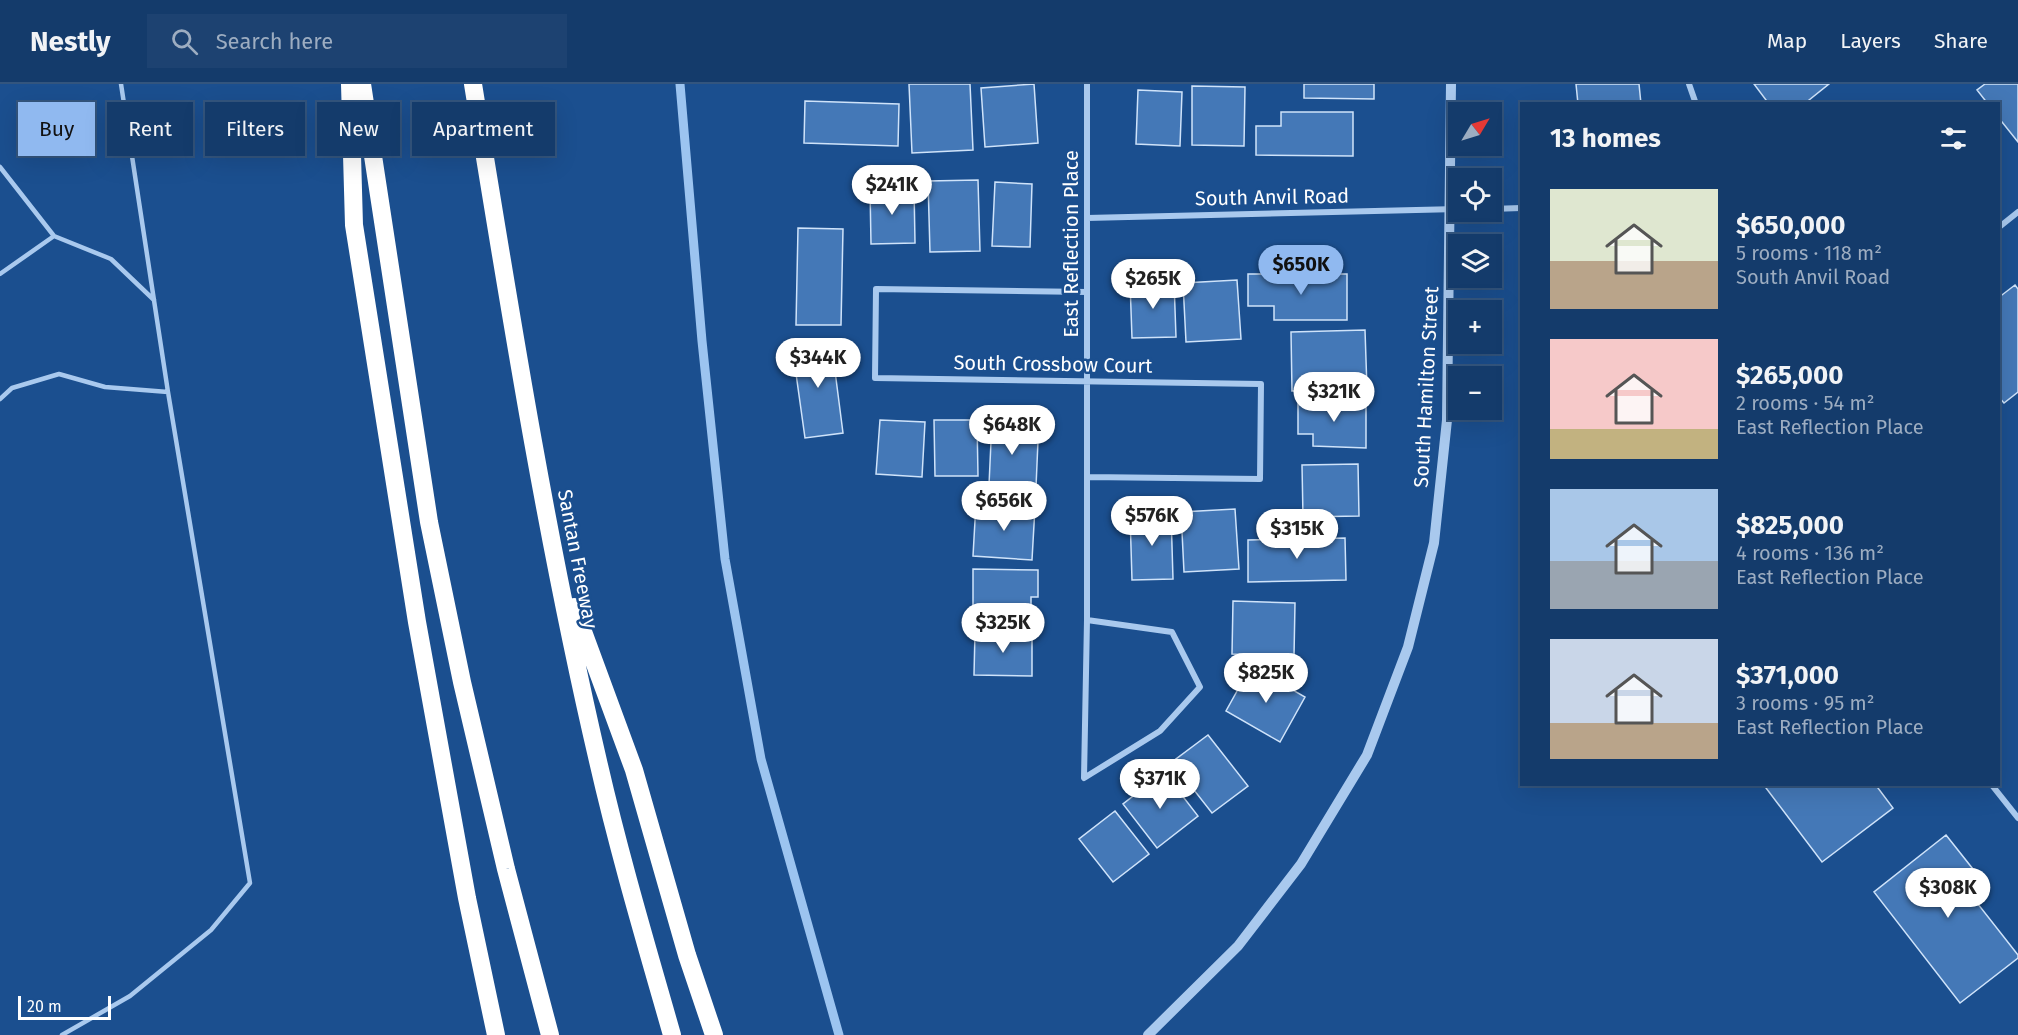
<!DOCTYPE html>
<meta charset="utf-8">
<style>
body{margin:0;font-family:"Fira Sans",sans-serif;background:#1d4271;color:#f1f3f6;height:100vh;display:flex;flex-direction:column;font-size:22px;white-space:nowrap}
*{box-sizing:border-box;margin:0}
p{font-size:20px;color:#9dadc1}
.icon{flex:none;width:33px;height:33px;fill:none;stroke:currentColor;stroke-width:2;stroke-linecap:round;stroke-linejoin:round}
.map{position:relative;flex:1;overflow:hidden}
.side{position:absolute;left:1520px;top:18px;width:480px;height:684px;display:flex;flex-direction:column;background:#143b6b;border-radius:0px;box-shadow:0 6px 24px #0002,0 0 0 2px #33557e}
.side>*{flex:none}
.banner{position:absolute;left:18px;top:18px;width:570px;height:54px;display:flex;gap:12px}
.needle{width:39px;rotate:52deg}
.tools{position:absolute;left:1448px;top:18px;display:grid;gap:12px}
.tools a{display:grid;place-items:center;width:54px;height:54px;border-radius:0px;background:#143b6b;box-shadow:0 6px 24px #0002,0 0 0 2px #33557e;font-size:30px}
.scale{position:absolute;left:18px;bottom:15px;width:93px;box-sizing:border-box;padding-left:6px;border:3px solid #fff;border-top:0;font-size:16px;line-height:21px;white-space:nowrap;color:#fff;-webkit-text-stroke:4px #1b4f8f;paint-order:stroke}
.price{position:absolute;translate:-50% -51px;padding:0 14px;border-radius:21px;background:#fff;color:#222;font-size:20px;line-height:39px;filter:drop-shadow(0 2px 3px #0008)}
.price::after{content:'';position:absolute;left:50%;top:36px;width:18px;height:14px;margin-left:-9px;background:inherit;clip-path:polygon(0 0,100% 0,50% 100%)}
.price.selected{background:#90b9f0;color:#111}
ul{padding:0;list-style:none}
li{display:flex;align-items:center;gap:18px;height:150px;padding:0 30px}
li span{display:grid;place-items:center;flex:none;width:168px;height:120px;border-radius:0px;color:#555}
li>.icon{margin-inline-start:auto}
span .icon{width:72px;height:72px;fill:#fffc;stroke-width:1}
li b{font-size:26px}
h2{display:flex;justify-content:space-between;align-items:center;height:72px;padding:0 30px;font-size:26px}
.pill{padding:0 21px;border-radius:0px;background:#143b6b;box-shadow:0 6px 24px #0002,0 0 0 2px #33557e;font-size:21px;line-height:54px}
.pill.selected{background:#90b9f0;color:#111}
header{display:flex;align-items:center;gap:36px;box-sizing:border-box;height:84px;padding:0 30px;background:#143b6b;border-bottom:2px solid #33557e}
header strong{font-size:28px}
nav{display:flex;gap:33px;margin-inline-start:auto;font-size:21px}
.search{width:420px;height:54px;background:#1d4271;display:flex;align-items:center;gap:15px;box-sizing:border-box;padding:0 21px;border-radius:0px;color:#9dadc1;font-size:22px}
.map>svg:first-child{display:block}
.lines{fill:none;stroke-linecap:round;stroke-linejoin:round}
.stream{stroke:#9cc4f0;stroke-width:9}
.building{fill:#4478b7;stroke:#cfe3fa;stroke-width:1.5}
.service{stroke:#a9c9ee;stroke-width:4.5}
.minor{stroke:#a9c9ee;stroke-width:6}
.tertiary{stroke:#a9c9ee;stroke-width:10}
.motorway{stroke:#fff;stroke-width:18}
.labels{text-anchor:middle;stroke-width:5;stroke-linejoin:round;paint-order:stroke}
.street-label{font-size:20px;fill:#fff;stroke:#1b4f8f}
</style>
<header>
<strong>Nestly</strong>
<div class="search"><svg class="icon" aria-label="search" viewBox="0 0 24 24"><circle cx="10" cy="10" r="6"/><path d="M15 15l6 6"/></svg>Search here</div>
<nav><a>Map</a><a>Layers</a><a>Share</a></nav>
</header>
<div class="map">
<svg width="2018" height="951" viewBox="0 0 2018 951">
<rect width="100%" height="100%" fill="#1b4f8f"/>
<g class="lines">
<!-- stream -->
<path class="stream" d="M680 0 702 257 725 475 761 675 839 951"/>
</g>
<!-- building -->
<path class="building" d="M909 0H970L973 66 912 69Z
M1034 0 1038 59 985 63 981 4Z
M1304 0H1374V15L1304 14Z
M1576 0H1639L1641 20H1578Z
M1754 0H1829L1804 20H1769Z
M1985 0H2018V58L1998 33V20H1988L1977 6Z
M1192 2 1245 3 1244 62 1192 61Z
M1138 6 1182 8 1180 62 1136 60Z
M805 17 899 20 898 62 804 59Z
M1281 28H1353V72L1256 71V42H1281Z
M978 96 980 167 930 168 928 97Z
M995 98 1032 100 1030 163 992 162Z
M914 103 915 159 871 160 870 104Z
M798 144 843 145 841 241H796Z
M1248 190H1347V236H1274V222H1248Z
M1237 196 1241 255 1186 258 1183 199Z
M1174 197 1176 253 1132 254 1130 198Z
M2015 201 2018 205V308L2004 319 1998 312V214Z
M1365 246 1367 305 1292 307 1291 248Z
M831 256 843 349 805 354 792 261Z
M1298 317 1366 319V364L1313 362V350H1298Z
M880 336 925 338 922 393 876 390Z
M934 336H977L978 392H935Z
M992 336 1022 337V356L1038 357 1036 403 989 401Z
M1358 380 1359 432 1303 433 1302 381Z
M976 419 1035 423 1032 476 973 472Z
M1235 425 1239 485 1184 488 1181 428Z
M1171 429 1173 495 1132 496 1130 430Z
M1345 454 1346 496 1248 498V456Z
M973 485 1038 486V513H1031V539L973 538Z
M1233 517 1295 519 1294 572 1232 570Z
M975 548 1032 549V592L974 591Z
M1251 582 1305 613 1280 658 1226 627Z
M1208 651 1248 702 1212 729 1172 678Z
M1164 688 1198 732 1157 764 1123 720Z
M1763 700H1875L1893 724 1822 778Z
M1115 727 1149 770 1113 798 1079 755Z
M1946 751 1984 799 1970 810 2018 871V874L1960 919 1874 808Z"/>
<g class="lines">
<!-- service -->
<path class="service" d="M0 83 54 152
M0 190 54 152 111 175 154 216
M0 315 12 304 59 290 105 303 168 308
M62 951 130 912 211 846 250 799 168 308 121 0"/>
<!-- minor -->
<path class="minor" d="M1689 0 1696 20
M1491 125 1521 124
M1087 134 1458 125
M1998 144 2018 128
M1087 393 1260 395 1261 300 875 294 876 205 1087 208
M1087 536 1172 548 1200 603 1160 647 1084 694 1087 536V0
M1991 700 2018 734"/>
<!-- tertiary -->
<path class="tertiary" d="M1148 951 1238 862 1301 780 1367 671 1408 563 1434 459 1447 336 1451 0"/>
<!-- motorway -->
<path class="motorway" d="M350 0 354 141 417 538 467 814 496 951
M362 0 429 438 462 598 506 785 550 951
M473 0C510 227 546 454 598 677 619 769 646 860 672 951
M574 523 634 686 687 871 714 951"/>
</g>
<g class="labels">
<!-- street labels -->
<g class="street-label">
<text transform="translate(1272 113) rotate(-1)" y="7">South Anvil Road</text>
<text transform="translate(1071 160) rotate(-90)" y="7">East Reflection Place</text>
<text transform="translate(1053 280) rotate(1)" y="7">South Crossbow Court</text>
<text transform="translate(1426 303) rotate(-87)" y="7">South Hamilton Street</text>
<text transform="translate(578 475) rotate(79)" y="7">Santan Freeway</text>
</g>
</g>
</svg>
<div class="tools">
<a><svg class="needle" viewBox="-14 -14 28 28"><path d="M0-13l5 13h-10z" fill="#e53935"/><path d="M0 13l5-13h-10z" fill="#9dadc1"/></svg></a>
<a><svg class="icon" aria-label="locate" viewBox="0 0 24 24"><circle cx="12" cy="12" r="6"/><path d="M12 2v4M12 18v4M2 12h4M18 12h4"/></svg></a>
<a><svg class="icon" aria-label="layers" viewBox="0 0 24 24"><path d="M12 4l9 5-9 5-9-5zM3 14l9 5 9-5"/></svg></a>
<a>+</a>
<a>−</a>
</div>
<div class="scale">20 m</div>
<b class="price" style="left:892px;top:132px">$241K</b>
<b class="price selected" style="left:1301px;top:212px">$650K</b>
<b class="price" style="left:1153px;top:226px">$265K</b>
<b class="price" style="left:818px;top:305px">$344K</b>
<b class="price" style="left:1334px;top:339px">$321K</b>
<b class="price" style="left:1012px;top:372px">$648K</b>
<b class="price" style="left:1004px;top:448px">$656K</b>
<b class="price" style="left:1152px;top:463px">$576K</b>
<b class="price" style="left:1297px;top:476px">$315K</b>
<b class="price" style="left:1003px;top:570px">$325K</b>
<b class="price" style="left:1266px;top:620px">$825K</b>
<b class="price" style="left:1160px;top:726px">$371K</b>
<b class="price" style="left:1948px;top:835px">$308K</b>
<div class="banner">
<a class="pill selected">Buy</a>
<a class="pill">Rent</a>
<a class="pill">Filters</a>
<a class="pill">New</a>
<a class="pill">Apartment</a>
</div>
<section class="side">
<h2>13 homes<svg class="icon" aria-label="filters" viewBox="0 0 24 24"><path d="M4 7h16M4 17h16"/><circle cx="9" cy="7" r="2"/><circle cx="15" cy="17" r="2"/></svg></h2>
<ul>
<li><span style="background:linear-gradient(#dfe7d0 60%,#b9a48a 0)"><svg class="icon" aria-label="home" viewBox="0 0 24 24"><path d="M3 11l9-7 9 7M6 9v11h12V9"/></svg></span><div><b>$650,000</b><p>5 rooms · 118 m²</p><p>South Anvil Road</p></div></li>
<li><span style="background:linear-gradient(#f6c9c9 75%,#c2b280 0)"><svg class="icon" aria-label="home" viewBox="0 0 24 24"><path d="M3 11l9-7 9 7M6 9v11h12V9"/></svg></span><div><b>$265,000</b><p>2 rooms · 54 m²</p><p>East Reflection Place</p></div></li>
<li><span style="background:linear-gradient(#a9c7e8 60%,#9aa5b1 0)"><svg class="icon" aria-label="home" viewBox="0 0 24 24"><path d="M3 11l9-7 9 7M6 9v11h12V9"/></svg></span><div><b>$825,000</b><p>4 rooms · 136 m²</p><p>East Reflection Place</p></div></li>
<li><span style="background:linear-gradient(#c9d6e8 70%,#b9a48a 0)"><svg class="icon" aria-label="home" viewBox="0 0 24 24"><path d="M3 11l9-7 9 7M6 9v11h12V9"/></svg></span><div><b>$371,000</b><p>3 rooms · 95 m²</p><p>East Reflection Place</p></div></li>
</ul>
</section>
</div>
